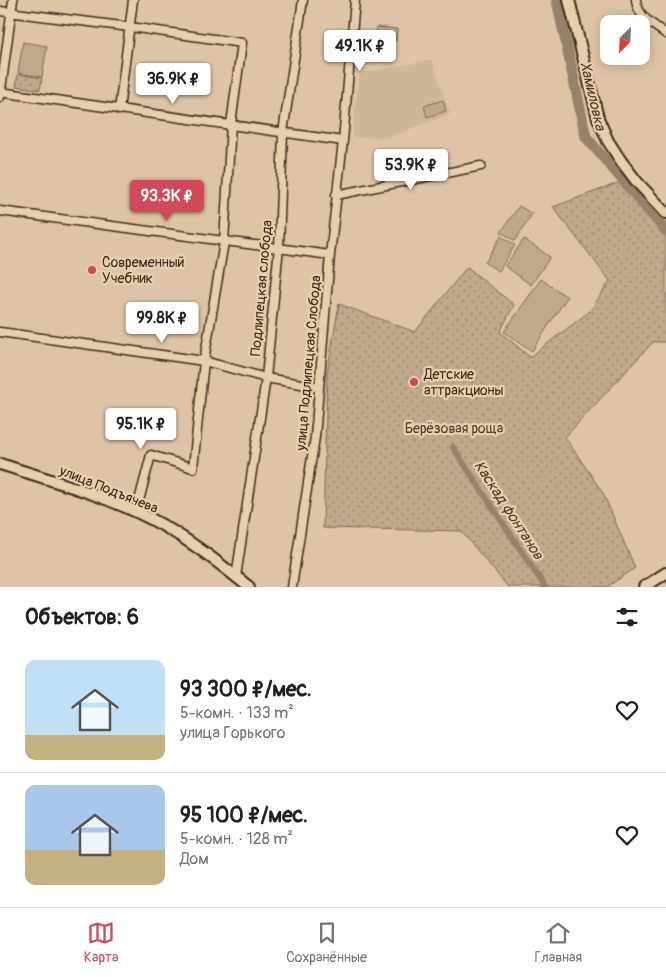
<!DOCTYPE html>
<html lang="ru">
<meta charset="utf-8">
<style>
body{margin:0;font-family:Pangolin,sans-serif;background:#f6f6f6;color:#202124;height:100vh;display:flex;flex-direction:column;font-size:19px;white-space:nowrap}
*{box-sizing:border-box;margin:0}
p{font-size:16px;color:#757577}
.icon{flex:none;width:28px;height:28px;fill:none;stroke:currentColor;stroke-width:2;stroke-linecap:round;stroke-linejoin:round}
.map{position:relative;height:587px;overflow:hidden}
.sheet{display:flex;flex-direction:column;background:#fff;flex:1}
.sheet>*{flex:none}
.needle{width:32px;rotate:204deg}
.fabs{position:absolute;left:600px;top:15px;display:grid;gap:10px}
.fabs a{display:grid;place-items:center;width:50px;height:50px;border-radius:10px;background:#fff;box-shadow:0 2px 12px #0003;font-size:25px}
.price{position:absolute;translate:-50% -42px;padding:0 11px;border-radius:5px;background:#fff;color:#222;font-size:16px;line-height:32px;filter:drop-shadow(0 1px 2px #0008)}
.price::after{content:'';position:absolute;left:50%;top:30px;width:15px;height:11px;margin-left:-8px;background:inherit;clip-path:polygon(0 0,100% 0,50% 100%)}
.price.active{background:#d1495b;color:#fff}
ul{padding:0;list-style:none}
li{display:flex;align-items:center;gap:15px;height:125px;padding:0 25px}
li+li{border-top:1px solid #e0e0e0}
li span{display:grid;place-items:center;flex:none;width:140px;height:100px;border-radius:10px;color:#555}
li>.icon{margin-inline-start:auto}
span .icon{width:60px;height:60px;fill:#fffc;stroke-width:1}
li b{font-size:21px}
h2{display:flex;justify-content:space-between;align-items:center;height:60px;padding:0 25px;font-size:21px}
.tabs{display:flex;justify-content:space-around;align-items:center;height:70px;border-top:1px solid #e0e0e0;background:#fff;font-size:14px;color:#757577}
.tabs a{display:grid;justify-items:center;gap:2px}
.tabs .active{color:#d1495b}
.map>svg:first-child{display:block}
.built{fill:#ceb699}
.grass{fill:#bfa88d;stroke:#7d6956}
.park{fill:url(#park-dots);stroke:#7d6956}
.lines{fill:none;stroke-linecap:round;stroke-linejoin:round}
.canal{stroke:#96816b;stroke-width:6}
.river{stroke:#96816b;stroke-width:11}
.minor-casing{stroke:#3b2a1e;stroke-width:11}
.major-casing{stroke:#3b2a1e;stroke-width:14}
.minor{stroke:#e7ceaf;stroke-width:8}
.major{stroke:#e7ceaf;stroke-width:10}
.poi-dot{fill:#d1495b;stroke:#e7ceaf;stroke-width:2}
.labels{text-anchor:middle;stroke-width:4.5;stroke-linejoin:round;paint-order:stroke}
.poi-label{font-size:14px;fill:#3b2a1e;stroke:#e7ceaf;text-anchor:start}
.street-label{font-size:14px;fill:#3b2a1e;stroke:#e7ceaf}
.park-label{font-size:14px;fill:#4f3d2f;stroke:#e7ceaf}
.water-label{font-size:15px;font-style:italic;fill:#4d3b2d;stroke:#e7ceaf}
</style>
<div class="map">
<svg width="666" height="587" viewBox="0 0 666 587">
<defs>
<pattern id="park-dots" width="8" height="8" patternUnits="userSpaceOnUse" patternTransform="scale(1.25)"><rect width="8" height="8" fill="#bfa88d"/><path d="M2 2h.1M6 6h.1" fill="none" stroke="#9c8973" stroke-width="1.8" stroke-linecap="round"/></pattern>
</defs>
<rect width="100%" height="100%" fill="#ddc4a6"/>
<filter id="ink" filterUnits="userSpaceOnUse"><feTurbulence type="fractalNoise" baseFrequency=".02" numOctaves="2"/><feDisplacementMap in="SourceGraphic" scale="10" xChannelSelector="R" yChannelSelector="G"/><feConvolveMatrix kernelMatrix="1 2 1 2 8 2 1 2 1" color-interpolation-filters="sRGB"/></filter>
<g filter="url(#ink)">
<!-- built -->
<path class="built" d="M432 60 450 114 389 137H352L358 83 360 73Z"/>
<!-- grass -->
<path class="grass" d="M377 27 397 29 396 41 375 38Z
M23 42 47 46 42 77 18 73Z
M443 100 446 111 427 117 424 106Z
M519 206 532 214 515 241 501 232Z
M501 236 515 245 499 271 485 263Z
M524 239 550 257 531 285 505 266Z
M541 279 567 297 532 351 504 332Z"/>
<!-- park -->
<path class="park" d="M18 74 42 78 40 90 16 86Z
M621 182 666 231V342H653L565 437 603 493 635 568 607 587H508L461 531 323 528 327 373 339 304 415 332 467 267 514 305 500 332 530 357 590 311 610 281 553 207Z"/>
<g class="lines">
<!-- canal -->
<path class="canal" d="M453 447 545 587"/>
<!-- river -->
<path class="river" d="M557 0 586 137 666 231"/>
<defs>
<path id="minor" d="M636 0C638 18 653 24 666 34
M0 11 130 27 242 43 231 124 224 242 204 361 193 468 151 455 136 512
M0 92 343 141
M0 97 13 0
M119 110 133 0
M336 195 481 166
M0 211 330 255
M0 332 204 361 266 378 319 387
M236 577 266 378 279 247 283 132 303 0
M292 587 315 437 330 255 343 141 355 0"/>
<path id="major" d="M569 0 598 118 608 141 621 161 637 182 666 213
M0 464C51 480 104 495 151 519 186 537 219 563 249 587
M644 587 666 573"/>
</defs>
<!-- minor casing -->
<use href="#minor" class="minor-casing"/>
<!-- major casing -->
<use href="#major" class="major-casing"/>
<!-- minor -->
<use href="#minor" class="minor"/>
<!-- major -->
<use href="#major" class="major"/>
</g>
</g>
<!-- markers -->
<g class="poi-dot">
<circle cx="92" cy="270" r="5"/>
<circle cx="414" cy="382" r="5"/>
</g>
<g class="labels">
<!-- poi labels -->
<g class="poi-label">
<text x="102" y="267">Современный<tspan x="102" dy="16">Учебник</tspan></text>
<text x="424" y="379">Детские<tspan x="424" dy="16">аттракционы</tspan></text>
</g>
<!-- street labels -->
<g class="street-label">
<text transform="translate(261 288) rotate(-85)" y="5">Подлипецкая слобода</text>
<text transform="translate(308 363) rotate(-85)" y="5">улица Подлипецкая Слобода</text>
<text transform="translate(109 489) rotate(22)" y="5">улица Подъячева</text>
</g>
<!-- park labels -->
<g class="park-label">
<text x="454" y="433">Берёзовая роща</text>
</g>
<!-- water labels -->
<g class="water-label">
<text transform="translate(593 96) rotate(77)" y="5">Хамиловка</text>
<text transform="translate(509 510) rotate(57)" y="5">Каскад фонтанов</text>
</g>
</g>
</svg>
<div class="fabs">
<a><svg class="needle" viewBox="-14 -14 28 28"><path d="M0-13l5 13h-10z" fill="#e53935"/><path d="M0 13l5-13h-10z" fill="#757577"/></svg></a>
</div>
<b class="price" style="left:360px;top:72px">49.1K ₽</b>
<b class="price" style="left:173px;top:105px">36.9K ₽</b>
<b class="price" style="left:411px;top:191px">53.9K ₽</b>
<b class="price active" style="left:167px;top:222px">93.3K ₽</b>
<b class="price" style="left:162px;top:344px">99.8K ₽</b>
<b class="price" style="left:141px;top:450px">95.1K ₽</b>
</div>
<section class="sheet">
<h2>Объектов: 6<svg class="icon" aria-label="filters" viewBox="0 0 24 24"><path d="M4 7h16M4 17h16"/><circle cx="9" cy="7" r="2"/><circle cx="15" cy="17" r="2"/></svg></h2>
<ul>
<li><span style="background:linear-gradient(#bfe0f5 75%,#c2b280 0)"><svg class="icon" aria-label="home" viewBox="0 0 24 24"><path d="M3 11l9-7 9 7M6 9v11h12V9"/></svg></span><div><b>93 300 ₽/мес.</b><p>5-комн. · 133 m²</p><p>улица Горького</p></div><svg class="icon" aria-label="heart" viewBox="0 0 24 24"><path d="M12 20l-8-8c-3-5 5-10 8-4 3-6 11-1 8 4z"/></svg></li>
<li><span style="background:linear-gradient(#a9c7e8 65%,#c2b280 0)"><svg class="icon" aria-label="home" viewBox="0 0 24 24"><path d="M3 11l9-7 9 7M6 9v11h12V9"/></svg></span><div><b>95 100 ₽/мес.</b><p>5-комн. · 128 m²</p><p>Дом</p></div><svg class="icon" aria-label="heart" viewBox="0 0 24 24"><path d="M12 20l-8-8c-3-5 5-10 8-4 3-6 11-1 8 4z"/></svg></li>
</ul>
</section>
<nav class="tabs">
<a class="active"><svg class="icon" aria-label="map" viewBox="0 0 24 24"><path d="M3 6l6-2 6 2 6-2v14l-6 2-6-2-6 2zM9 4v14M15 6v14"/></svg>Карта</a>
<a><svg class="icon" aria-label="saved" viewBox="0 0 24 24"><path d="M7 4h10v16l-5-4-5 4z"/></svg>Сохранённые</a>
<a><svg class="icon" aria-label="home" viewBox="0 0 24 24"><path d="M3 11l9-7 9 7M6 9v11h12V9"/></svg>Главная</a>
</nav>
